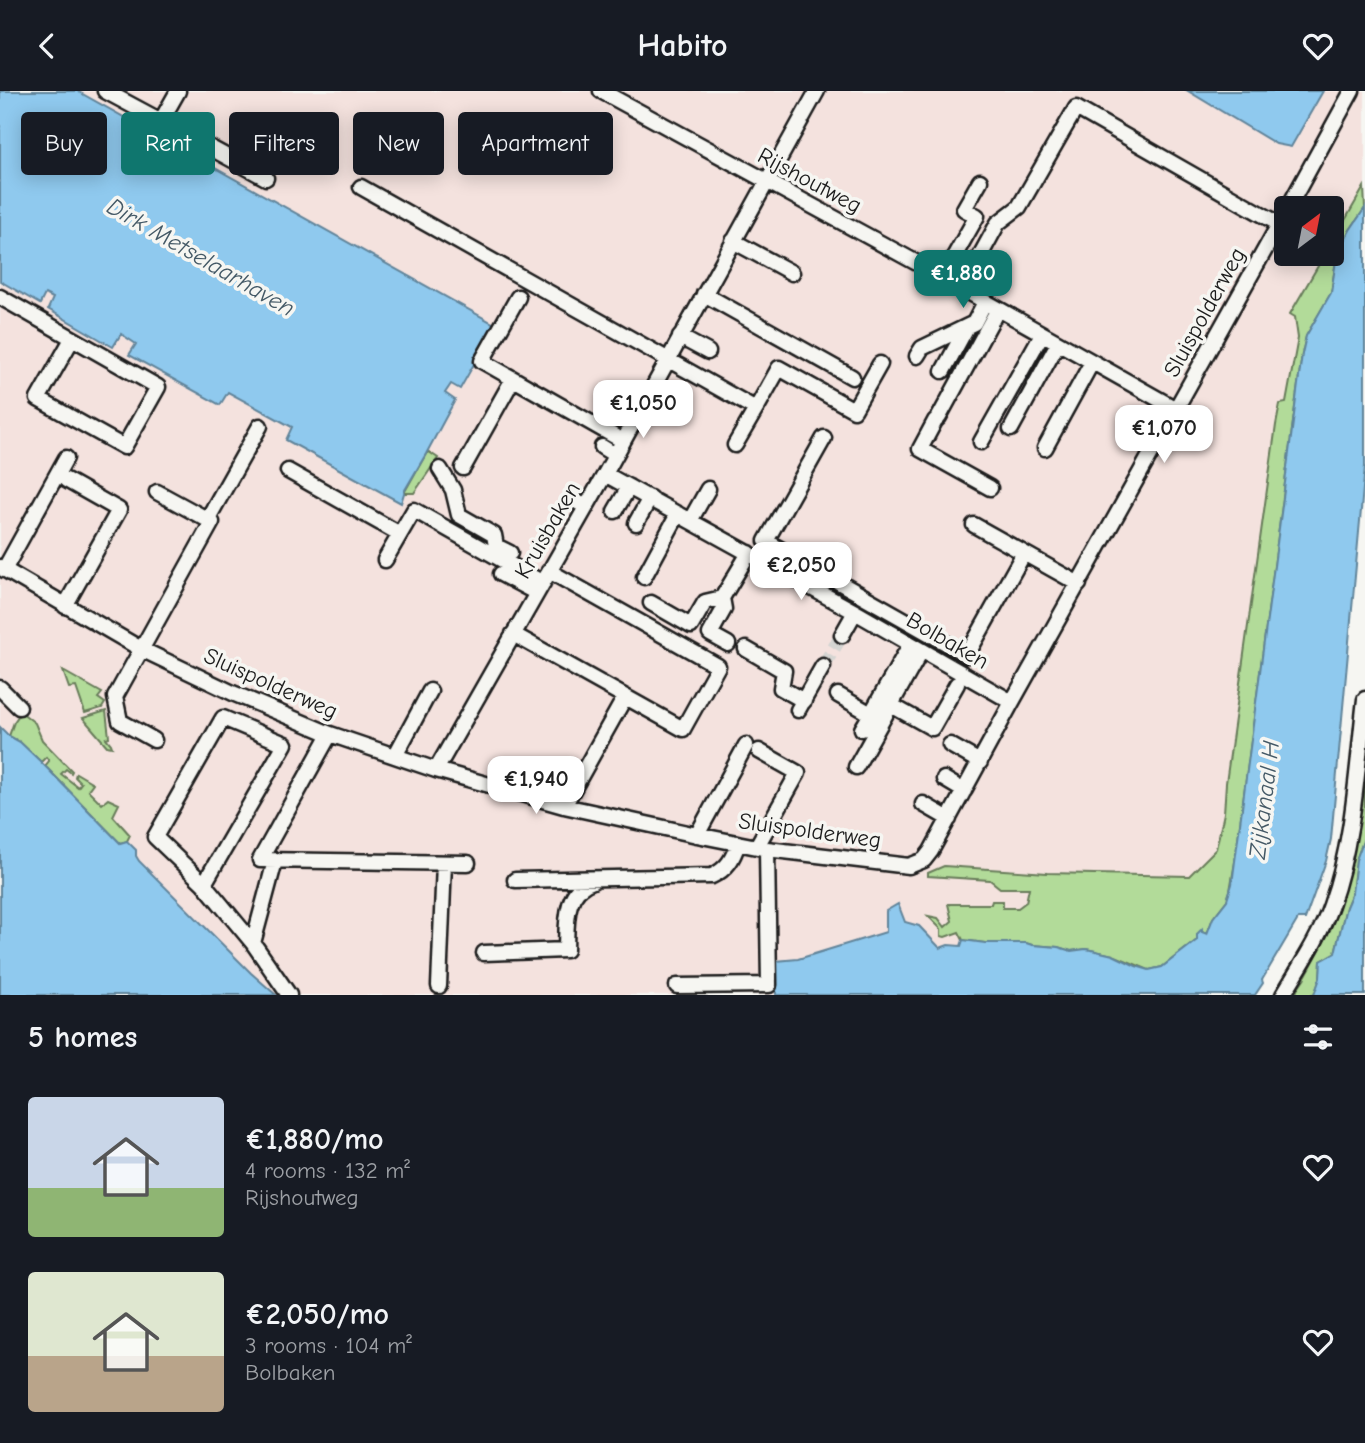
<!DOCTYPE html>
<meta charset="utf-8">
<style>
body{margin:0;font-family:"Comic Neue",sans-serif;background:#20242c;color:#f1f3f6;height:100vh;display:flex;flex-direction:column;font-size:26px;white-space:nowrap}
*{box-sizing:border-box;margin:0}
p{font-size:23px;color:#9ea1a6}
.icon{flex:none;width:38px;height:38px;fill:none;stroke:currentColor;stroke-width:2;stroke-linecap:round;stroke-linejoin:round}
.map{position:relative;height:904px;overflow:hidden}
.details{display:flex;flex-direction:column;background:#171b24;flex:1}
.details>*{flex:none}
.hud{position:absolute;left:21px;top:21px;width:700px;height:63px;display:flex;gap:14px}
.needle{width:46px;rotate:32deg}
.buttons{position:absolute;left:1274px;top:105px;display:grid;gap:14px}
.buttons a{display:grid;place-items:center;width:70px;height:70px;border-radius:7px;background:#171b24;box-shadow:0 4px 18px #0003;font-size:35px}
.price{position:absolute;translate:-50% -60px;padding:0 16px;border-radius:14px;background:#fff;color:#222;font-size:23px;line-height:46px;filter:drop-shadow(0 2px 4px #0008)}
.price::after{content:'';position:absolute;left:50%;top:42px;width:21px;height:16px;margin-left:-10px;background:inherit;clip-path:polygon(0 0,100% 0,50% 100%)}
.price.active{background:#0f766e;color:#fff}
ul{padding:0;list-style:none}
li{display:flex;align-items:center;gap:21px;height:175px;padding:0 28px}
li span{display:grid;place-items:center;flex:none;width:196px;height:140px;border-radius:7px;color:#555}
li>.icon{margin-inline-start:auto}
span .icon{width:84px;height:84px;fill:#fffc;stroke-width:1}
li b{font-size:30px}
h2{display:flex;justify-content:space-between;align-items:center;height:84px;padding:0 28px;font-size:30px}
.chip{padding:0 24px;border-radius:7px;background:#171b24;box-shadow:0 4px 18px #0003;font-size:24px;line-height:63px}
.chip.active{background:#0f766e;color:#fff}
header{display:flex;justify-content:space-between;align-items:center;height:91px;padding:0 28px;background:#171b24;font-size:32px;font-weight:700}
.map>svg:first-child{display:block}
.built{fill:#f4e2de;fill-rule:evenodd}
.green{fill:#b2db99;stroke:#677c5a;stroke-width:2}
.water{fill:#8fc9ee;stroke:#61849a;stroke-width:2}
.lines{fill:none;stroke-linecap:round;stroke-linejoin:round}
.minor-tunnel{stroke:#d5d5d2;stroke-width:14;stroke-dasharray:14 7;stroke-linecap:butt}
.minor-casing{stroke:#1c1c1c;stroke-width:19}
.minor{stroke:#f6f6f2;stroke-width:14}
.labels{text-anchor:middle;stroke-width:7;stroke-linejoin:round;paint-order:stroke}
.street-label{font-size:23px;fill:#1c1c1c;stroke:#f6f6f2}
.water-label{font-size:24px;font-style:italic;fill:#445966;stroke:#f6f6f2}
</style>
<header><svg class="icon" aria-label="back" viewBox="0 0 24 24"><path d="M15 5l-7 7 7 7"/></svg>Habito<svg class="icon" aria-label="heart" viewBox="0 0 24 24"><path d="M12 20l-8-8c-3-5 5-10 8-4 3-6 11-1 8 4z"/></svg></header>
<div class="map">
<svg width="1365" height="904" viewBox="0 0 1365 904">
<rect width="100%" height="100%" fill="#f6f6f2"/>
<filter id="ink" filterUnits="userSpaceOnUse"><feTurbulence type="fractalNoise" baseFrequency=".0143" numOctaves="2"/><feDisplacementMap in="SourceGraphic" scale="14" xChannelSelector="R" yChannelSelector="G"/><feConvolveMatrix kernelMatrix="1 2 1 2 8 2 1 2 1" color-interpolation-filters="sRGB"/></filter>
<g filter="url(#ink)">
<!-- built -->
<path class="built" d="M0 0H1365V203L1279 817 1194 904H148L0 768ZM1286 117H1332V163H1286Z"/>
<!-- green -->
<path class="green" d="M1364 96 1365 117 1350 139 1337 163 1331 202 1306 245 1302 263 1235 771 1230 800 1227 809 1213 827 1207 843 1202 841 1197 843V849L1162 876 1149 879 1113 864 1086 858 1071 860 1058 856 1032 854 1026 852H985L963 849 959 841 945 846 941 845V838L928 825 938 827 945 836 952 830 948 813H991L992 810H1003V817H1018L1026 811 1029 797H1000L990 789 928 785V782L944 775 1047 782 1189 785 1216 758 1224 722 1226 692 1276 334 1280 313 1286 312 1298 247 1295 226 1290 223 1325 163H1332V152Z
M429 361 438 367 414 402H404L426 363Z
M63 580 102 602 98 607 105 612 102 617 85 622 76 596 69 597Z
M106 620 109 646 106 647 111 653 112 656 107 655 83 627Z
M21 621 35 632 42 649 72 680 71 682 66 678 61 683 78 696 81 692 75 686 76 682 93 692 88 699 102 713 108 708 119 713 113 725 130 744 127 750 120 752 45 675 49 670 46 666 41 671 20 651 9 645 14 631Z
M1365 676V745L1356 769 1352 802 1346 816 1335 862 1321 870 1320 888 1314 904H1296C1296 896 1302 892 1305 886 1317 864 1330 842 1338 818 1354 773 1358 723 1365 676Z"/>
<!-- water -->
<path class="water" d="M0 0H77L496 234 460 298 451 293 445 302 455 309 426 363 405 399 401 412 286 349 292 336 228 301 220 314 129 264 136 253 121 243 113 256 48 218 53 207 45 203 40 213 0 190Z
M1188 0H1323L1291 56 1276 53Z
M1365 117V375L1331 748 1326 770 1305 828H1298L1262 889 1263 892 1255 904H776V870L798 868 886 841V820L898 813 905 831 919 835 940 857 948 854 961 855 963 849 985 852H1026L1032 854 1058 856 1071 860 1086 858 1096 860 1113 864 1136 875 1149 879 1162 876 1197 849V843L1202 838V841L1207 843 1213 827 1227 809 1232 793 1302 263 1306 245 1331 202 1337 163 1350 139Z
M0 636 9 645 20 651 41 671 120 752 127 750 136 759V765L139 770 251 882 276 904H0Z
M1365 745V904H1314L1320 887 1321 870 1335 862 1346 816 1352 802 1356 769Z"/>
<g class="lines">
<!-- minor-tunnel -->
<path class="minor-tunnel" d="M823 575 842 544"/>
<defs>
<path id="minor" d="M105 0 161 30
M178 0 161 30 266 87
M601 0 917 172 1176 318
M361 96 756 318 779 277 854 319 880 273
M1288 117 1352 0
M733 150 792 182
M942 187 977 125 964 118 980 90
M962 198 998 132 1019 116 1076 17 1279 133
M704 203 852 286
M0 206 158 296 124 356 38 308 72 248
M518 206 482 270 623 350
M680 246 708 261
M917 265 922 257 974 232 985 211
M943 280 967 236
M1011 338 1058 252
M824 347 766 450 967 564 1024 462
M981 351 1042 243
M735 354 756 318
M602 356 615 364
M1045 357 1092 271
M463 377 513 288
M440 378 453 399 459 424 494 444 496 455 510 462
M288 380 400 443 414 419 543 492
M605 383 855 521 1012 611
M990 397 920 358 935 330 939 326 998 218
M572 408 586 416
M615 420 629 396
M207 429 260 335
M690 430 708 398
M636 432 650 407
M974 434 1079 493
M385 469 400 443
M0 476 141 558 235 603 330 643 436 679 564 715 697 744 767 758 909 775 924 769 931 760 1012 611 1286 121
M4 479 66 367
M501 483 537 502
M644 486 678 423
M651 512 691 535 705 511 722 507
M65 515 119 419 66 389
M513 543 683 638 718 575 549 480
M842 544 855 521
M728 553 710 543 724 518 722 507 749 462
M746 558 784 580 781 597 804 610
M0 597 19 616
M838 604 871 623 910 554
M891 614 932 637 957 593
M798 619 823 575
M862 638 871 623
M330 643 260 769 468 772
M154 649 120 630 115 606 212 431 157 401
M950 654 980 671
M395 665 430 600
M856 676 921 560
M436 679 605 383 817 0
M944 688 964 700
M923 713 949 728
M564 715 625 606
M697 744 746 654
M757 755 798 682 759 660
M515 789 712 785C727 778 733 768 738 752
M204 793 285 653 223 627 155 746 204 793 253 852 275 770
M253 852 289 904
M484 862 566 859C567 834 563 799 593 790
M439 895 444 772
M677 895 769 894 767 758
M1283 904C1300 875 1320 846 1331 814 1354 750 1357 676 1365 608"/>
</defs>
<!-- minor casing -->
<use href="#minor" class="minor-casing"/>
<!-- minor -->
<use href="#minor" class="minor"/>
</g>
</g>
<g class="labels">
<!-- street labels -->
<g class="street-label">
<text transform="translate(810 89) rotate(28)" y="8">Rijshoutweg</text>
<text transform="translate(1204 221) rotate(-61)" y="8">Sluispolderweg</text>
<text transform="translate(547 439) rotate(-60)" y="8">Kruisbaken</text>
<text transform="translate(948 549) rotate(30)" y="8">Bolbaken</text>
<text transform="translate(271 592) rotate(24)" y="8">Sluispolderweg</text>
<text transform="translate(810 739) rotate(8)" y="8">Sluispolderweg</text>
</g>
<!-- water labels -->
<g class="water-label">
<text transform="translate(201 166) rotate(30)" y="8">Dirk Metselaarhaven</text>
<text transform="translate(1264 709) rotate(-83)" y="8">Zijkanaal H</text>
</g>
</g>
</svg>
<div class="buttons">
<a><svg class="needle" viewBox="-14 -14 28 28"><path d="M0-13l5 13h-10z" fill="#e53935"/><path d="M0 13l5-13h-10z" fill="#9ea1a6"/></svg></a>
</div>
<b class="price active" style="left:963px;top:219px">€1,880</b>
<b class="price" style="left:643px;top:349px">€1,050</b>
<b class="price" style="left:1164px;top:374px">€1,070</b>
<b class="price" style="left:801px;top:511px">€2,050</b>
<b class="price" style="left:536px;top:725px">€1,940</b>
<div class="hud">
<a class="chip">Buy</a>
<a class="chip active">Rent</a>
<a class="chip">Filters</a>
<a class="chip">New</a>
<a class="chip">Apartment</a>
</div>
</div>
<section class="details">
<h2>5 homes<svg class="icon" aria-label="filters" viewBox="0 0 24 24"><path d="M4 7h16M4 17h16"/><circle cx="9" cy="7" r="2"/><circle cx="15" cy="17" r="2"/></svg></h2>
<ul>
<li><span style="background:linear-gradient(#c9d6e8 65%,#8fb573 0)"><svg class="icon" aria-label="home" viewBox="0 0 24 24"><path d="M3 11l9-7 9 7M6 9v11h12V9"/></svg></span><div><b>€1,880/mo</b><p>4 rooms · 132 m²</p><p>Rijshoutweg</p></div><svg class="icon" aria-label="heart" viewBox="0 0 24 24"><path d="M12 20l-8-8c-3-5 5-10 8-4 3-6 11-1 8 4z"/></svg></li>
<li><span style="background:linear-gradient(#dfe7d0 60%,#b9a48a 0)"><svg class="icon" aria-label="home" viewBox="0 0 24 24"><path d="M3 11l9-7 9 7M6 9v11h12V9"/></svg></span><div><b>€2,050/mo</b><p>3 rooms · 104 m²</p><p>Bolbaken</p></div><svg class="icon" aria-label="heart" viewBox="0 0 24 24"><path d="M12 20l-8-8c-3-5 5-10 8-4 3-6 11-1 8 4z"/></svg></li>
</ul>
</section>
